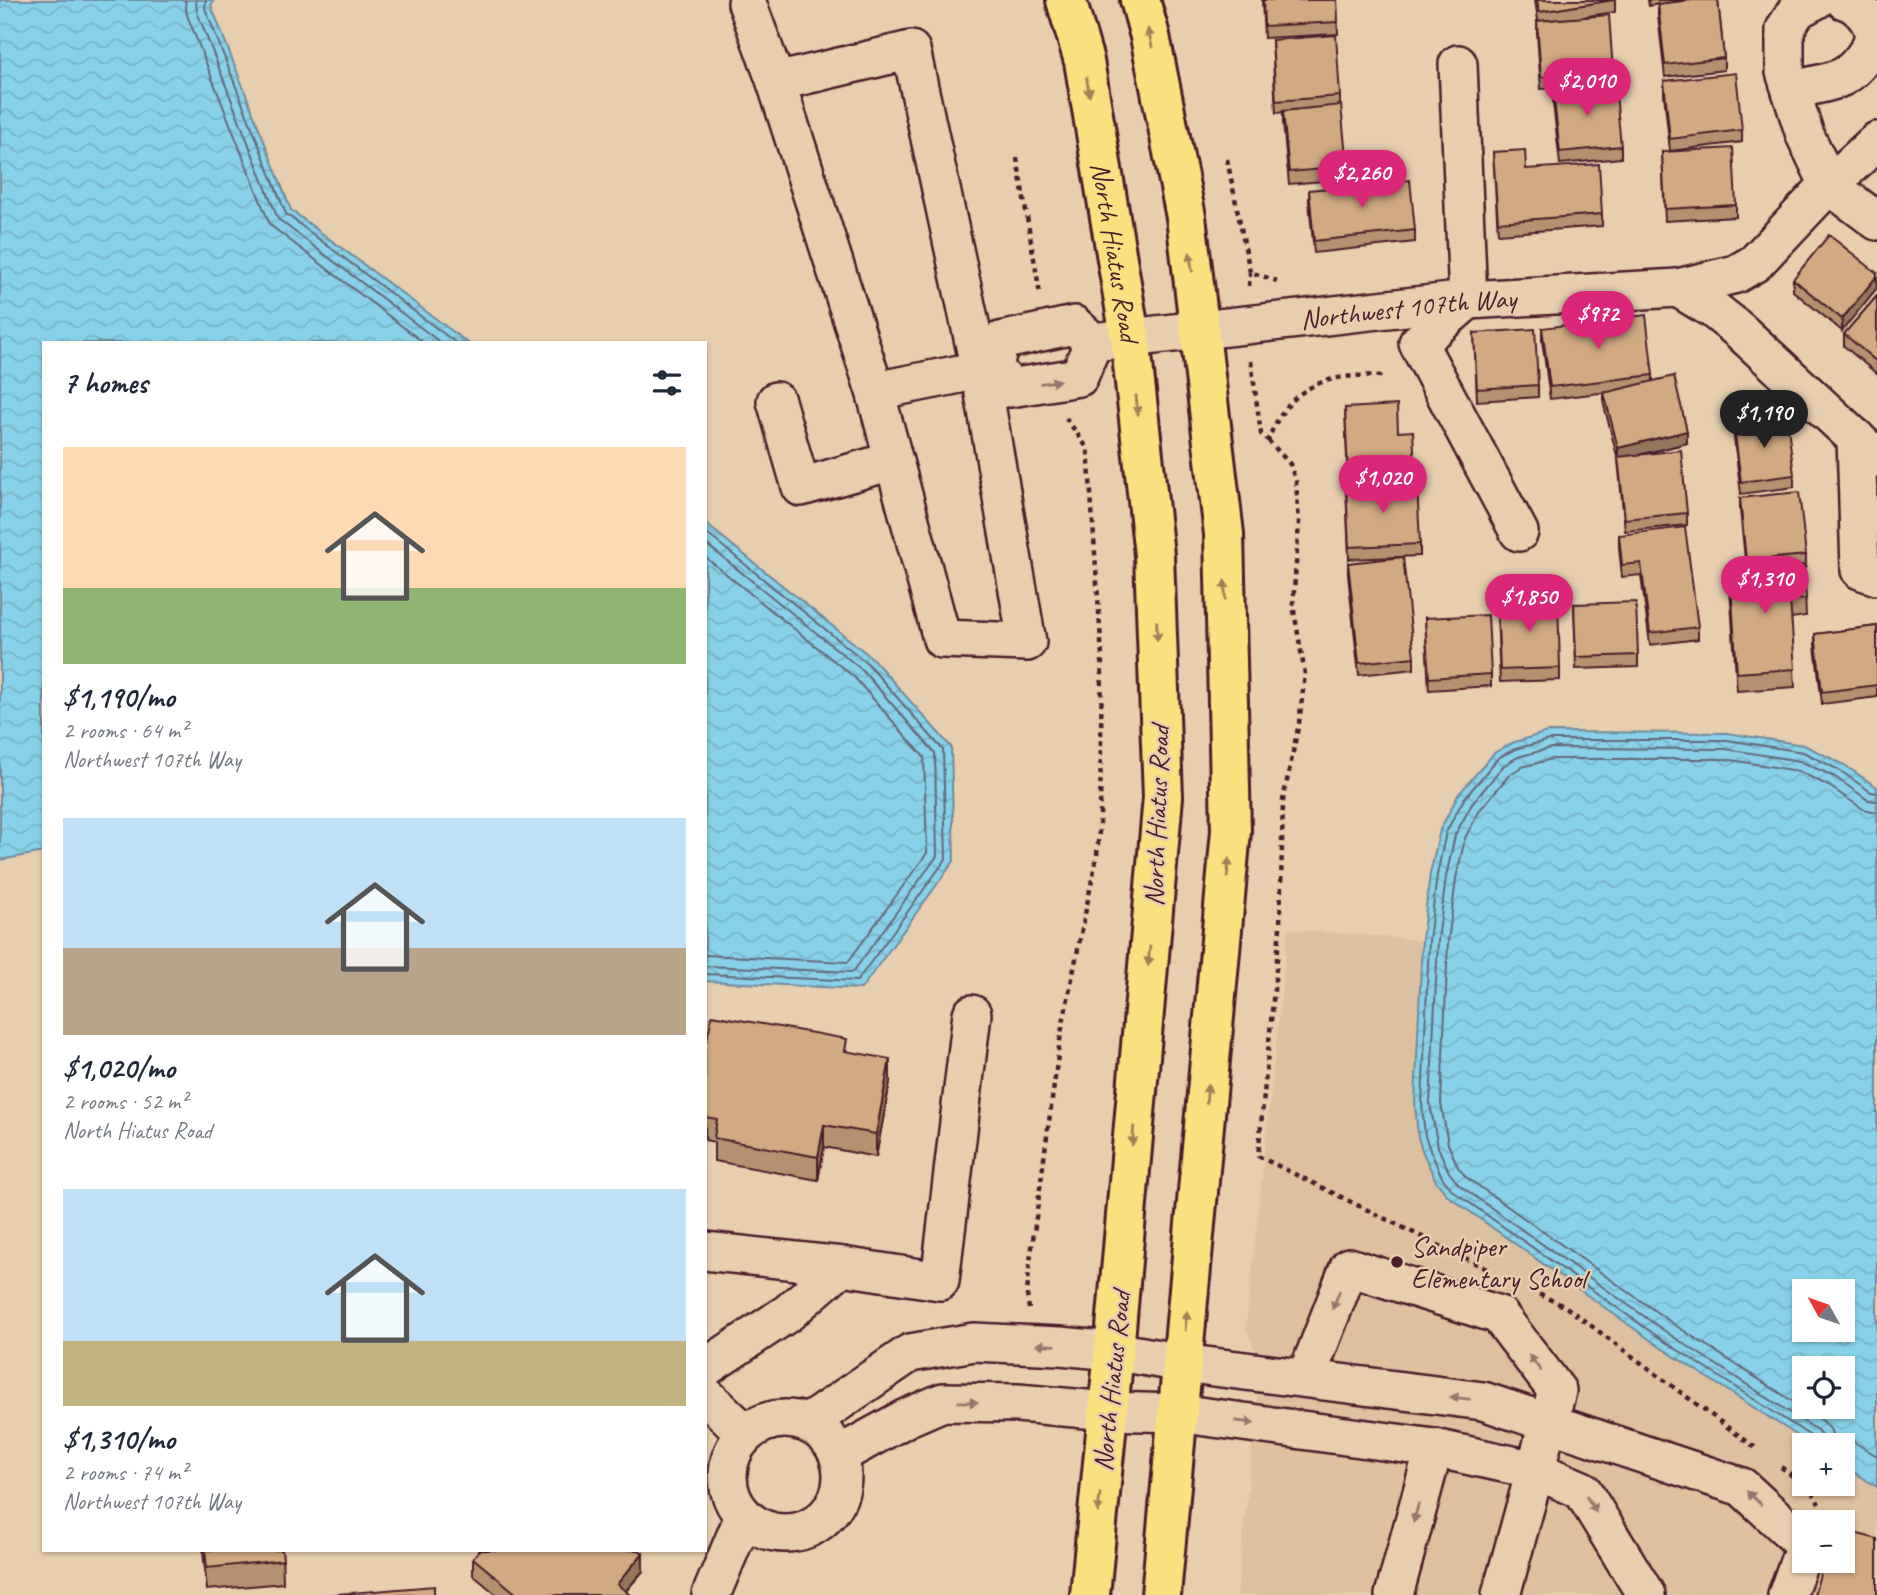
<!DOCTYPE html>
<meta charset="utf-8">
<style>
body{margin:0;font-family:Caveat,sans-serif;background:#f6f6f7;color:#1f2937;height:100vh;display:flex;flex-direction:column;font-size:26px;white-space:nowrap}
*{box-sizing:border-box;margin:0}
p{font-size:23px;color:#747a83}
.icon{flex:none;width:38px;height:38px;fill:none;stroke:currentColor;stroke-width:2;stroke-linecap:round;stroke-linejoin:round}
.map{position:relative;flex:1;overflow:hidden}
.sheet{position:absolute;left:42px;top:341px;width:665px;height:1211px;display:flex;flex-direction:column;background:#fff;border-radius:0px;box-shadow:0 2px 5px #0004}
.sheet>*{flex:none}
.needle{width:46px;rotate:310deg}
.tools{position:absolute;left:1792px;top:1279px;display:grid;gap:14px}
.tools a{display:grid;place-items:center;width:63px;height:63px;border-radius:0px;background:#fff;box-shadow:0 2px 5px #0004;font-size:35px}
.price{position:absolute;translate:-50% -60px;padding:0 16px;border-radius:24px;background:#db2777;color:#fff;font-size:23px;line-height:46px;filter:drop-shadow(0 2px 4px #0008)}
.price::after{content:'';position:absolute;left:50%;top:42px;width:21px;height:16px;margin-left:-10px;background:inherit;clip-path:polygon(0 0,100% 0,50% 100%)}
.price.active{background:#222;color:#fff}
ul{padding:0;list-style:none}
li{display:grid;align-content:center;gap:14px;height:371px;padding:0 21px}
li span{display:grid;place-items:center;height:217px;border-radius:0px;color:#555}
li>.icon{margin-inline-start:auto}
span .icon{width:126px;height:126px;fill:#fffc;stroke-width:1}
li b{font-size:30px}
h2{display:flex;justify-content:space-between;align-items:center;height:84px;padding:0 21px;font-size:30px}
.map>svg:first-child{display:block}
.built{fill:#ddc0a0;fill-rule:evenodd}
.water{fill:url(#water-waves);stroke:#6f8a9d;stroke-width:2;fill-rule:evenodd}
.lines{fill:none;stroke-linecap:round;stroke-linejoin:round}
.shore{stroke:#636777;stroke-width:2}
.minor-casing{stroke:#4a1f2b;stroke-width:42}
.major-casing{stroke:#4a1f2b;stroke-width:44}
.path{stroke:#4a1f2b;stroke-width:4.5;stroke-dasharray:5 5;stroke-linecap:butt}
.minor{stroke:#e7ceaf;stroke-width:37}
.major{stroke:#fae180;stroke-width:38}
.wall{fill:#b49271;stroke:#4a1f2b;stroke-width:2}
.shaded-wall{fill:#92775c;stroke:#4a1f2b;stroke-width:2}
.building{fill:#d1aa83;stroke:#4a1f2b;stroke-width:2}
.oneway{fill:#a28056}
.oneway2{fill:#98766d}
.poi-dot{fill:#4a1f2b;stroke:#e7ceaf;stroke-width:2.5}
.labels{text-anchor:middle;stroke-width:5;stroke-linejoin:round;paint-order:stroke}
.street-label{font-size:28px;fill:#4a1f2b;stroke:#e7ceaf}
.poi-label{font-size:28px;fill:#4a1f2b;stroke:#e7ceaf;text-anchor:start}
</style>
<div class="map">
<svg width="1877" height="1595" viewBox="0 0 1877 1595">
<defs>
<pattern id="water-waves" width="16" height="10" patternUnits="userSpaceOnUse" patternTransform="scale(1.75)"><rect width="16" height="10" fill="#88d2e9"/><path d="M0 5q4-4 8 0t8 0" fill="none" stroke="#77b4c8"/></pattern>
</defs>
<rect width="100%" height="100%" fill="#e7ceaf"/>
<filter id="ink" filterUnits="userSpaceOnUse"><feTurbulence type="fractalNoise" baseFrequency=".0143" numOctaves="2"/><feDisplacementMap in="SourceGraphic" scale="14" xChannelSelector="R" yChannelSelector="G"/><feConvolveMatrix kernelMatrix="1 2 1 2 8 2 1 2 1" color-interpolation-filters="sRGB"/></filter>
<g filter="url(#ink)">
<!-- built -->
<path class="built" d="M1288 929 1422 940 1415 1104 1423 1153 1436 1181 1448 1196 1660 1347 1812 1445 1804 1446V1484H1843V1465L1877 1487V1595H1237L1258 1390 1256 1353 1246 1328ZM1804 1522H1843V1561H1804Z"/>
<!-- water -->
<path class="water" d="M0 0H214L211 5 291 210 468 343H44V852L0 860Z
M705 523 872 658 951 747 954 861 861 989 705 981Z
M1547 732 1727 733 1804 745 1843 764 1877 787V1487L1843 1465V1446L1812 1445 1660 1347 1448 1196 1436 1181 1423 1153 1418 1137 1415 1104 1422 940 1430 874 1440 830 1458 795 1494 753 1512 743ZM1804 1292H1843V1330H1804ZM1843 1368V1407H1804V1368Z"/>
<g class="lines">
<!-- shore -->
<path class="shore" d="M185 0 187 15 270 225 424 343
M196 0 197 12 278 219 441 343
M206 0 205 8 286 214 456 343
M705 532 867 663 943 750 946 859 857 981 705 974
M705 543 861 669 935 753 937 856 853 972 705 966
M705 557 854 677 924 757 927 853 848 962 705 955
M1877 812 1863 809 1829 786 1798 771 1725 759H1552L1522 767 1510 774 1480 810 1465 838 1456 879 1448 942 1441 1103 1448 1144 1458 1167 1466 1177 1675 1325 1823 1421 1830 1429 1835 1441 1854 1442 1877 1456
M1815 1446 1812 1437 1664 1341 1453 1191 1442 1177 1430 1150 1425 1136 1422 1104 1429 941 1437 875 1446 832 1464 799 1498 758 1515 749 1549 740H1727L1803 752 1839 770 1871 792 1877 793
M1824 1446 1822 1436 1817 1430 1669 1334 1459 1185 1449 1172 1438 1147 1430 1104 1438 941 1446 877 1455 835 1472 804 1504 765 1518 757 1551 748 1726 749 1800 761 1835 777 1868 800 1877 801"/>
<defs>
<g id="minor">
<path d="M1816 0 1797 10 1785 29V72L1805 135 1829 185 1877 221"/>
<path d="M747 3 776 82 911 50 980 370 994 367"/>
<path d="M1458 64 1468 300 1418 343 1519 532"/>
<path d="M776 82 875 391 942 639 1027 642 980 370 875 391"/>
<path d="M1791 90C1805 87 1832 83 1844 76 1855 70 1872 50 1873 37 1874 21 1858 4 1844 0"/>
<path d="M1678 288 1736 274 1755 263 1821 193 1877 141"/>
<path id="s1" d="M1093 342 1468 300 1678 288 1714 310 1739 330 1877 458"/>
<path d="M994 367 1010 388 1079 377 1093 342"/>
<path d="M994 367 1000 341 1074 325 1093 342"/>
<path d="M776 401 801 487 892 461"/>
<path d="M1856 438 1860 570 1877 576"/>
<path d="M705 1251 842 1266 788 1313 705 1368"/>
<path d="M842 1266 940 1281 972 1014"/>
<path d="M1306 1378 1349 1267 1499 1315 1557 1391 1501 1595"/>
<path d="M705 1395 746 1434"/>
<circle cx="785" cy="1476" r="57"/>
<path d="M808 1423 910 1353 974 1342 1060 1346 1114 1351 1182 1363 1483 1401 1742 1487 1804 1544"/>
<path d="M839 1455 906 1418 943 1402 1018 1403 1108 1411 1177 1413 1434 1448 1535 1470 1582 1490 1646 1595"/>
<path d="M711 1595 744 1516"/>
<path d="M1394 1595 1434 1448"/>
<path d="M1787 1595 1804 1548"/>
</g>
<g id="major">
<path id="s2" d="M1066 0 1084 61 1130 337 1154 555 1163 797 1114 1351 1090 1595"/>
<path d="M1140 0 1150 36 1186 217 1224 534 1231 831 1161 1595"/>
</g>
</defs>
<!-- minor casing -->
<use href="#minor" class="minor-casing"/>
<!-- major casing -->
<use href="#major" class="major-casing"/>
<!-- path -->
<path class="path" d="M1017 158 1040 294
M1227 159 1250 272 1277 281
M1249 286 1250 272
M1251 361 1261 434 1268 440C1290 384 1328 373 1384 376
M1268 440 1290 464 1296 482 1299 522 1293 605 1305 674 1299 723 1283 800 1280 928 1258 1156 1487 1269
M1530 1290 1566 1307 1757 1449
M1029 1309 1027 1295 1029 1269 1061 1033 1097 855 1100 818 1102 657 1088 449 1066 418
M1781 1467 1812 1491 1819 1504"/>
<!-- minor -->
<use href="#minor" class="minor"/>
<!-- major -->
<use href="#major" class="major"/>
</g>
<!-- wall -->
<path class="wall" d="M1262 0H1337L1338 34 1264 38Z
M1535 0H1615V12L1587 16 1613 71V83L1541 89 1537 33V21L1538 20Z
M1648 0H1718L1724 58V70L1665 77 1658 16V4L1649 6Z
M1272 40 1340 96V105L1347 167V179L1289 184 1283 123V112L1276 113Z
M1664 81 1742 130V142L1670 151 1664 94Z
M1553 91 1621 146V158L1560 164 1553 103Z
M1493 152 1526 169 1602 214V226L1498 234Z
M1662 152 1736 205V217L1665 221Z
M1309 190 1415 230V242L1314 253 1309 202Z
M1877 273 1842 331 1793 291V279Z
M1877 296V374L1844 346V334Z
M1542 328 1653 375V381L1687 443 1644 454 1687 513V525L1625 531 1618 460 1604 405V393L1608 392 1550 399 1542 340Z
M1474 333 1538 385V397L1477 401Z
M1345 408 1398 432 1415 469V481L1348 485Z
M1734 426 1794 475V487L1741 494 1734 438Z
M1346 486 1420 544V556L1349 559Z
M1740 498 1806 555V567H1804L1806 616 1791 618 1795 687 1737 691 1730 588V570L1746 569 1740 510Z
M1619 535 1698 627V639L1650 645 1641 575 1622 577 1619 547Z
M1348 563 1414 657V669L1359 675 1348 575Z
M1574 604 1638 655V667L1576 669Z
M1497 613 1560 668V680L1500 682Z
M1425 618 1491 674V686L1429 690Z
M1877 626V697L1822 704 1815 646V634Z
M705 1040 847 1051 890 1082 876 1157 824 1147 818 1180 714 1161V1142L705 1140Z
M203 1550H282L283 1583 207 1590Z
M473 1558 643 1571 626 1591 629 1595H497L473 1575Z"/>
<!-- shaded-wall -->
<path class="shaded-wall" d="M1877 276V288L1842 331V319Z
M1687 431V443L1618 460V448Z
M890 1059V1082L876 1157V1134Z
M824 1125V1147L818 1180V1157Z
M643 1553V1571L622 1595 617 1584Z"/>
<!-- building -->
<path class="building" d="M1263 0H1337L1338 22 1264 26Z
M1537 0H1614L1539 12Z
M1692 0H1718L1724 58 1665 65 1658 4Z
M1609 15 1613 71 1541 77 1537 21Z
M1336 35 1340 96 1276 101 1272 40Z
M1736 73 1742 130 1670 139 1664 81Z
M1615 84 1621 146 1560 152 1553 91Z
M1341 105 1347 167 1289 172 1283 111Z
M1733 148 1736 205 1665 209 1662 152Z
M1525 150 1526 169 1599 164 1602 214 1498 222 1493 152Z
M1410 180 1415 230 1314 241 1309 190Z
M1829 235 1877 273V276L1842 319 1793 279Z
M1877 296V362L1844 334Z
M1646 315 1653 375 1550 387 1542 328Z
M1535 329 1538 385 1477 389 1474 333Z
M1674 376 1687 431 1618 448 1604 393Z
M1397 405 1398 432 1413 431 1415 469 1348 473 1345 408Z
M1787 419 1794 475 1741 482 1734 426Z
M1681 450 1687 513 1625 519 1618 457Z
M1417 482 1420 544 1349 547 1346 486Z
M1799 492 1806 555 1746 561 1740 498Z
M1685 527 1698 627 1650 633 1641 563 1622 565 1619 535Z
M1403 557 1414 657 1359 663 1348 563Z
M1804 565 1806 599 1790 600 1795 669 1737 673 1730 570Z
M1558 599 1560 668 1500 670 1497 601Z
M1636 602 1638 655 1576 657 1574 604Z
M1488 615 1491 674 1429 678 1425 618Z
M1877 626V685L1822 692 1815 634Z
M712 1015 847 1039 845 1051 890 1059 876 1134 824 1125 818 1157 714 1138 717 1119 705 1117V1040H707Z
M1843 1530 1877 1539V1595H1814L1824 1561H1843Z
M205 1550H282L283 1560 207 1568Z
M479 1550H639L643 1553 617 1584 629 1594 628 1595H518L473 1558Z
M434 1586V1595H326Z"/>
<!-- one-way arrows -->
<defs><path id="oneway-solid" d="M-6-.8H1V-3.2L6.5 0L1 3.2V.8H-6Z" transform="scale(1.75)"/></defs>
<g class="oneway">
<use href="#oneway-solid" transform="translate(1150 38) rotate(-103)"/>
<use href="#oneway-solid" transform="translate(1088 87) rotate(81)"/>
<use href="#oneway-solid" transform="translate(1191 262) rotate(-97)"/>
<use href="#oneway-solid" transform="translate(1137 405) rotate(84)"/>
<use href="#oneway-solid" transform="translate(1225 590) rotate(-92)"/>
<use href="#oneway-solid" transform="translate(1157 631) rotate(88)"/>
<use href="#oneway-solid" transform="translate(1228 868) rotate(-85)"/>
<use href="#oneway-solid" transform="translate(1149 956) rotate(95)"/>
<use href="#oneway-solid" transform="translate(1207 1094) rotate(-85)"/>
<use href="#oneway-solid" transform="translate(1133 1136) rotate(95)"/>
<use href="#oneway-solid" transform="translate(1186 1321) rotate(-85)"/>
<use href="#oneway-solid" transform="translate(1099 1503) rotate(96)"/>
</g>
<g class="oneway2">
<use href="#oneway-solid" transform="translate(1050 382) rotate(-9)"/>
<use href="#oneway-solid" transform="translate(1336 1300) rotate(111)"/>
<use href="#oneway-solid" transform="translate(1046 1345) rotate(-178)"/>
<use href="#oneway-solid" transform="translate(1535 1363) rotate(-128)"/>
<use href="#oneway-solid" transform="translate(1460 1398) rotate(-173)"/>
<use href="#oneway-solid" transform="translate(968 1402) rotate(1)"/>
<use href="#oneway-solid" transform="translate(1245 1422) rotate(8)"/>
<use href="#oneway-solid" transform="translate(1754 1498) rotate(-137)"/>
<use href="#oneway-solid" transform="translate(1591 1504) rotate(59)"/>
<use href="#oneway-solid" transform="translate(1416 1513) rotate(105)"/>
</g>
</g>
<!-- markers -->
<circle class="poi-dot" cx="1397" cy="1262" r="7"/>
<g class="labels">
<!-- street labels -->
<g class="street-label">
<text dy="10" stroke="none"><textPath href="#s2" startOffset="257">North Hiatus Road</textPath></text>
<text dy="10" stroke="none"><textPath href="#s1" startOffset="317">Northwest 107th Way</textPath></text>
<text transform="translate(1156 816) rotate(-88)" y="10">North Hiatus Road</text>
<text transform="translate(1111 1381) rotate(-84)" y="10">North Hiatus Road</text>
</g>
<!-- poi labels -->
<g class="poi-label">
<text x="1411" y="1256">Sandpiper<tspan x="1411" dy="32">Elementary School</tspan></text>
</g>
</g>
</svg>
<div class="tools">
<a><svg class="needle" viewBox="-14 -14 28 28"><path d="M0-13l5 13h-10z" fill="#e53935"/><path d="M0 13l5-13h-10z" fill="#747a83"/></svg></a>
<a><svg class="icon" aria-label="locate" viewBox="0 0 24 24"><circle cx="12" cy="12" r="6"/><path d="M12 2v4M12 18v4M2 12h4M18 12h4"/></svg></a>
<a>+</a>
<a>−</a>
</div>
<b class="price" style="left:1587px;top:118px">$2,010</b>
<b class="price" style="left:1362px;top:210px">$2,260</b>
<b class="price" style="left:1598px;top:351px">$972</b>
<b class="price active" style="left:1764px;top:450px">$1,190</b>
<b class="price" style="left:1383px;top:515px">$1,020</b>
<b class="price" style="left:1765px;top:616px">$1,310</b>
<b class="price" style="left:1529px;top:634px">$1,850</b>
<section class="sheet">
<h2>7 homes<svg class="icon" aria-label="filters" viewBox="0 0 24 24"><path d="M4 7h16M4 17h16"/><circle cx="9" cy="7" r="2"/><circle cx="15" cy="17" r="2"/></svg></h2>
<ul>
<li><span style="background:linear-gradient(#ffd9b3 65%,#8fb573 0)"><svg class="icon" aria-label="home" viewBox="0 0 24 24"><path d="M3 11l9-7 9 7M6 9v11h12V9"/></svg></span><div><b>$1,190/mo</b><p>2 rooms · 64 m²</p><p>Northwest 107th Way</p></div></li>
<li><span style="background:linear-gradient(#bfe0f5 60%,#b9a48a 0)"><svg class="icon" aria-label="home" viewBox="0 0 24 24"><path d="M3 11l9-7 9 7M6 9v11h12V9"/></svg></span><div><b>$1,020/mo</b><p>2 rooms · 52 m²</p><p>North Hiatus Road</p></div></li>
<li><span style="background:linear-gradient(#bfe0f5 70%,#c2b280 0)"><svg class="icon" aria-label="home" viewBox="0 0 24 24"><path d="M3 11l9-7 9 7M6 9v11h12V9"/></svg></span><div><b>$1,310/mo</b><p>2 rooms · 74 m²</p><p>Northwest 107th Way</p></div></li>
</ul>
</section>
</div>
